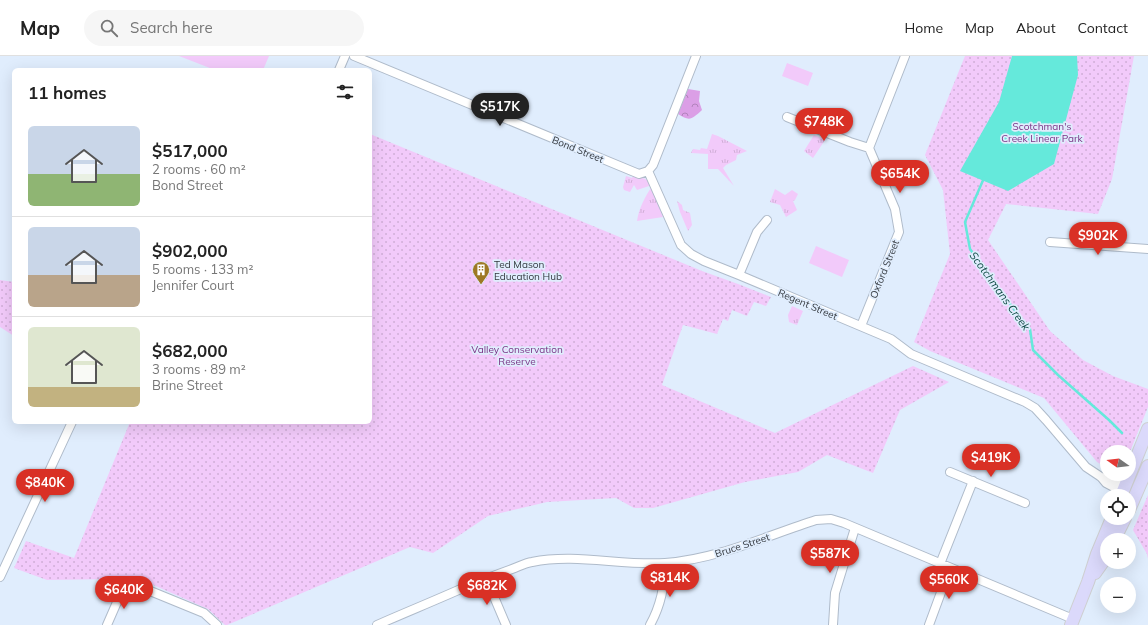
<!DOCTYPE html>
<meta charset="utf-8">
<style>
body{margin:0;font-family:Mulish,sans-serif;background:#f6f6f6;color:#222;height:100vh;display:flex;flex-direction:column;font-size:15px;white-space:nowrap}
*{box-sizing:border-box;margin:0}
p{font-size:13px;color:#767676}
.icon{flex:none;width:22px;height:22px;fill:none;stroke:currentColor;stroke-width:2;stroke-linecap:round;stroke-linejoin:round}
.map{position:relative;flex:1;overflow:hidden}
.details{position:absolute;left:12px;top:12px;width:360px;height:356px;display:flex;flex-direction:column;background:#fff;border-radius:6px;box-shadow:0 4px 16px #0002}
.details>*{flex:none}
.needle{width:26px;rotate:284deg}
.fabs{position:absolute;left:1100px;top:389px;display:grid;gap:8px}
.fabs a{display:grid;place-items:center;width:36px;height:36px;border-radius:50%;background:#fff;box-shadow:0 4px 16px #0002;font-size:20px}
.price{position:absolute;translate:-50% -34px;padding:0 9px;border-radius:14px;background:#d93025;color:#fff;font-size:13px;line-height:26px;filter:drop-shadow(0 1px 2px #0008)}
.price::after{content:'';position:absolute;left:50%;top:24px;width:12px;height:9px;margin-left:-6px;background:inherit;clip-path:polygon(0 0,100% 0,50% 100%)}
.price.selected{background:#222;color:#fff}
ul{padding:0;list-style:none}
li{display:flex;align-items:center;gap:12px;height:100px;padding:0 16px}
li+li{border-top:1px solid #e0e0e0}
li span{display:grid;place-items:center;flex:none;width:112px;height:80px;border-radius:6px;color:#555}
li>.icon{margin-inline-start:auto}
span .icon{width:48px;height:48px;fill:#fffc;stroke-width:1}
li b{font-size:17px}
h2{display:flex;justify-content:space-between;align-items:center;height:48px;padding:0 16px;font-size:17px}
header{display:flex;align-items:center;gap:24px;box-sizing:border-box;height:56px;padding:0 20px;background:#fff;border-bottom:1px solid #e0e0e0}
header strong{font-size:19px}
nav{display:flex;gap:22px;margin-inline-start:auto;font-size:14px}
.search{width:280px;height:36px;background:#f6f6f6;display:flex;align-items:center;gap:10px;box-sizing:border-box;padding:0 14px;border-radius:22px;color:#767676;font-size:15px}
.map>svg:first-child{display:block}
.grass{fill:url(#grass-tufts)}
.forest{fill:url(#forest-crowns)}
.park{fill:url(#park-dots)}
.garden{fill:#f2cafa}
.water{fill:#65e9db}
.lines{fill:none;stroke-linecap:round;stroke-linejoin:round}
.stream{stroke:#65e9db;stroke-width:2.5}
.minor-casing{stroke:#afbbca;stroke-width:10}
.primary-casing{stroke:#cecfd1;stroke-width:14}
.minor{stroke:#fff;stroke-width:8}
.primary{stroke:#dbd9fb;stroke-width:12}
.labels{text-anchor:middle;stroke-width:3.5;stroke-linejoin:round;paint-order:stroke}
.park-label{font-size:10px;fill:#783184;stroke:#e0edfd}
.street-label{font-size:10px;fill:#33383e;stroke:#e0edfd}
.poi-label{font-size:10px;fill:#33383e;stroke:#e0edfd;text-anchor:start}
.water-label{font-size:11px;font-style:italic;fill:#0e4a44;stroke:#e0edfd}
</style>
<header>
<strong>Map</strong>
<div class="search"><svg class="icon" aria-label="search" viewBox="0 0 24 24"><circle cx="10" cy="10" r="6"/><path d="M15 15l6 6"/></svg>Search here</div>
<nav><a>Home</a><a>Map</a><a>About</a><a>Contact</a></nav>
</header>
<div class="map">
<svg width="1148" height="569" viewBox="0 0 1148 569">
<defs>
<pattern id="grass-tufts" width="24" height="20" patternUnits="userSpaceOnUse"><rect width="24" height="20" fill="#f2cafa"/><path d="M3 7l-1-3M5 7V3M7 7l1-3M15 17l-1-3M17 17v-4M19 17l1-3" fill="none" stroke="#d0aed7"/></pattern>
<pattern id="forest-crowns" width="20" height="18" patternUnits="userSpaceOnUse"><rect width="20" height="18" fill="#db9fe6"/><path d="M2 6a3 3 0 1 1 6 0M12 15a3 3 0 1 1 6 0" fill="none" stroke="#b283bc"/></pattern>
<pattern id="park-dots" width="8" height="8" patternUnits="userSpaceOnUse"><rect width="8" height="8" fill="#f2cafa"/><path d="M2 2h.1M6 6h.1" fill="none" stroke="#d0aed7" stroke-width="1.8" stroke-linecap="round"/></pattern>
</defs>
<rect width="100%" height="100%" fill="#e0edfd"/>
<!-- grass -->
<path class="grass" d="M712 78 718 80 747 95 737 99 736 104 726 109 723 112 734 130 718 113H708V98L691 97 693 93 700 94 701 92 707 93Z
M814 79 825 84 813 102 804 95Z
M626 120 632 122 633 120C642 121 646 122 652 129L637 134 634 129 630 136 624 134 623 131Z
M652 130 663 161 637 165C639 152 645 141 652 130Z
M775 133 785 139 792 134 798 138 795 144 793 145 797 154 786 161 780 149 770 146Z
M677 145 682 149 683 154 690 157 692 169 688 175 680 156Z
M792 250 803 255 797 269 789 266 788 259Z"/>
<!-- forest -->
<path class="forest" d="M688 33 700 35 699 45 702 54C692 63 690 66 678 58Z"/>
<!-- park -->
<path class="park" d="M965 0H1134L1112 123 1098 158 1006 148 988 184 1050 275 1083 304 1113 320 1148 333V351L1129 398V396H1107V412L1097 406 1044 342 930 295 914 286 950 198 943 134 925 99Z
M370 78 702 215 738 228 771 241 766 250 754 246 747 260 732 254 728 265 723 263 717 278 683 269 662 329 775 377 913 310 949 326 900 354 873 417 827 399 798 416 745 426 653 452H634L616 442 547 446 488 460 433 497 410 491 227 569H225L208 553 133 520 118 523 47 524 14 512 26 485 74 502 130 366H370Z
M0 224 14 226V280L0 271Z
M1148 439V503L1147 498 1133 474Z"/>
<!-- garden -->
<path class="garden" d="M179 0H269L263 14H215Z
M787 7 813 17 808 30 782 20Z
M816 190 849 204 842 221 809 207Z"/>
<!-- water -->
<path class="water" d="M1012 0H1077L1078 19 1054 108 1008 135 960 115 999 46Z"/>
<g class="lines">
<!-- stream -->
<path class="stream" d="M984 122 965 166 970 193 1016 256 1030 273 1033 294 1058 319 1109 364 1122 377"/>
<defs>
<path id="minor" d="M354 0 639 118 648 115
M696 0 653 109 648 115 681 189 691 198 704 205 739 219 891 283 911 298 1025 346 1035 352 1046 364 1086 411 1101 421 1106 427 1123 436
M339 14 345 0
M787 61 850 86 869 92
M1050 186 1148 193
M739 219 757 176 767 164
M861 270 899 176 895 153 869 92 905 0
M950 416 1025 447
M1101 421 1126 427
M940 508 973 425
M0 521 72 366
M486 522 506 569
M107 569 121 537 128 530H138L204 557 217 569
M377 569C409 555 441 542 472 528 485 523 498 518 512 513 518 511 525 507 532 506 576 497 621 510 665 507 718 503 766 480 816 464L831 463 844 467 1073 563
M650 569C660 551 665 528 665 507
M833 569 835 537 855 472
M929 569 950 512"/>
<path id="primary" d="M1121 440 1148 373
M1129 454 1148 410
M1114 484 1125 462
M1095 517 1107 500
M1071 569 1088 526 1097 498 1112 462"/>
</defs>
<!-- minor casing -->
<use href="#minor" class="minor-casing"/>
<!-- primary casing -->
<use href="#primary" class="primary-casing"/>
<!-- minor -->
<use href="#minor" class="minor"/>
<!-- primary -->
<use href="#primary" class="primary"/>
</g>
<!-- icons -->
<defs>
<symbol id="building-pin" viewBox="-11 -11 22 30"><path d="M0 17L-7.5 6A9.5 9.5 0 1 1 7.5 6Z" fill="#9d7824" stroke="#e0edfd"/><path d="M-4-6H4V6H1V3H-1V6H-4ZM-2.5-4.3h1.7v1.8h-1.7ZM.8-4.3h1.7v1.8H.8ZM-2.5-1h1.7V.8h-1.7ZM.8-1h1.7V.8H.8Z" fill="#fff"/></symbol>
</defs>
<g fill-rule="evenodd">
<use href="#building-pin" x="471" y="204" width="20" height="27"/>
</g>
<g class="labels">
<!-- park labels -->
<g class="park-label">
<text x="1042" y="74">Scotchman's<tspan x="1042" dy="12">Creek Linear Park</tspan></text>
<text x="517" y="297">Valley Conservation<tspan x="517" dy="12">Reserve</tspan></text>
</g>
<!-- street labels -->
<g class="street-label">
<text transform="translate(578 93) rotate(22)" y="4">Bond Street</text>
<text transform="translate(884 213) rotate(-68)" y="4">Oxford Street</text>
<text transform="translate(808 248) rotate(23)" y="4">Regent Street</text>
<text transform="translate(742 489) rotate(-18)" y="4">Bruce Street</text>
</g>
<!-- poi labels -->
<g class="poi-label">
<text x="494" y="212">Ted Mason<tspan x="494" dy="12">Education Hub</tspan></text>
</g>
<!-- water labels -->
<g class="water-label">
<text transform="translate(1000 235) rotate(54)" y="4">Scotchmans Creek</text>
</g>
</g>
</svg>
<div class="fabs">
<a><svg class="needle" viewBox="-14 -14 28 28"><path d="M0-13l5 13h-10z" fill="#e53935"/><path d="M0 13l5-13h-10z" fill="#767676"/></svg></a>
<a><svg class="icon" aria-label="locate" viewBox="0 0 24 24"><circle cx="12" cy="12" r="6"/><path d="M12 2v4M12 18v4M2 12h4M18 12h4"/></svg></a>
<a>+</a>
<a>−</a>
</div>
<b class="price selected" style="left:500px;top:71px">$517K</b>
<b class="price" style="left:824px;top:86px">$748K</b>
<b class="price" style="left:900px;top:138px">$654K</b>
<b class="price" style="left:1098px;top:200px">$902K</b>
<b class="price" style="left:991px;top:422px">$419K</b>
<b class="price" style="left:45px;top:447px">$840K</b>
<b class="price" style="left:830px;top:518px">$587K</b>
<b class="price" style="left:670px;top:542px">$814K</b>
<b class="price" style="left:949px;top:544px">$560K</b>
<b class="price" style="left:487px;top:550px">$682K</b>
<b class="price" style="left:124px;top:554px">$640K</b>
<section class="details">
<h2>11 homes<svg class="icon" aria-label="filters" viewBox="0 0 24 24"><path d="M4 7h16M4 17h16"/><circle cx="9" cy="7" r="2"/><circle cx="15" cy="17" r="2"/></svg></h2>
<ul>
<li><span style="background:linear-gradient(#c9d6e8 60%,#8fb573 0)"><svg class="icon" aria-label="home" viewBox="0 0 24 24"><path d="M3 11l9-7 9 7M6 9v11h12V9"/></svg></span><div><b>$517,000</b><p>2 rooms · 60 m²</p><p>Bond Street</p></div></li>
<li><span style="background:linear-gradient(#c9d6e8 60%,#b9a48a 0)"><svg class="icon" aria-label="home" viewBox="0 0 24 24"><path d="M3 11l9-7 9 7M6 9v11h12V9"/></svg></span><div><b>$902,000</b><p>5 rooms · 133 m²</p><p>Jennifer Court</p></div></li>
<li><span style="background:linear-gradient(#dfe7d0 75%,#c2b280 0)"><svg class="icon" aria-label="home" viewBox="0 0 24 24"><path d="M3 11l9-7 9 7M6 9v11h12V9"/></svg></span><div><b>$682,000</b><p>3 rooms · 89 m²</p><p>Brine Street</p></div></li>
</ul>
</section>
</div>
